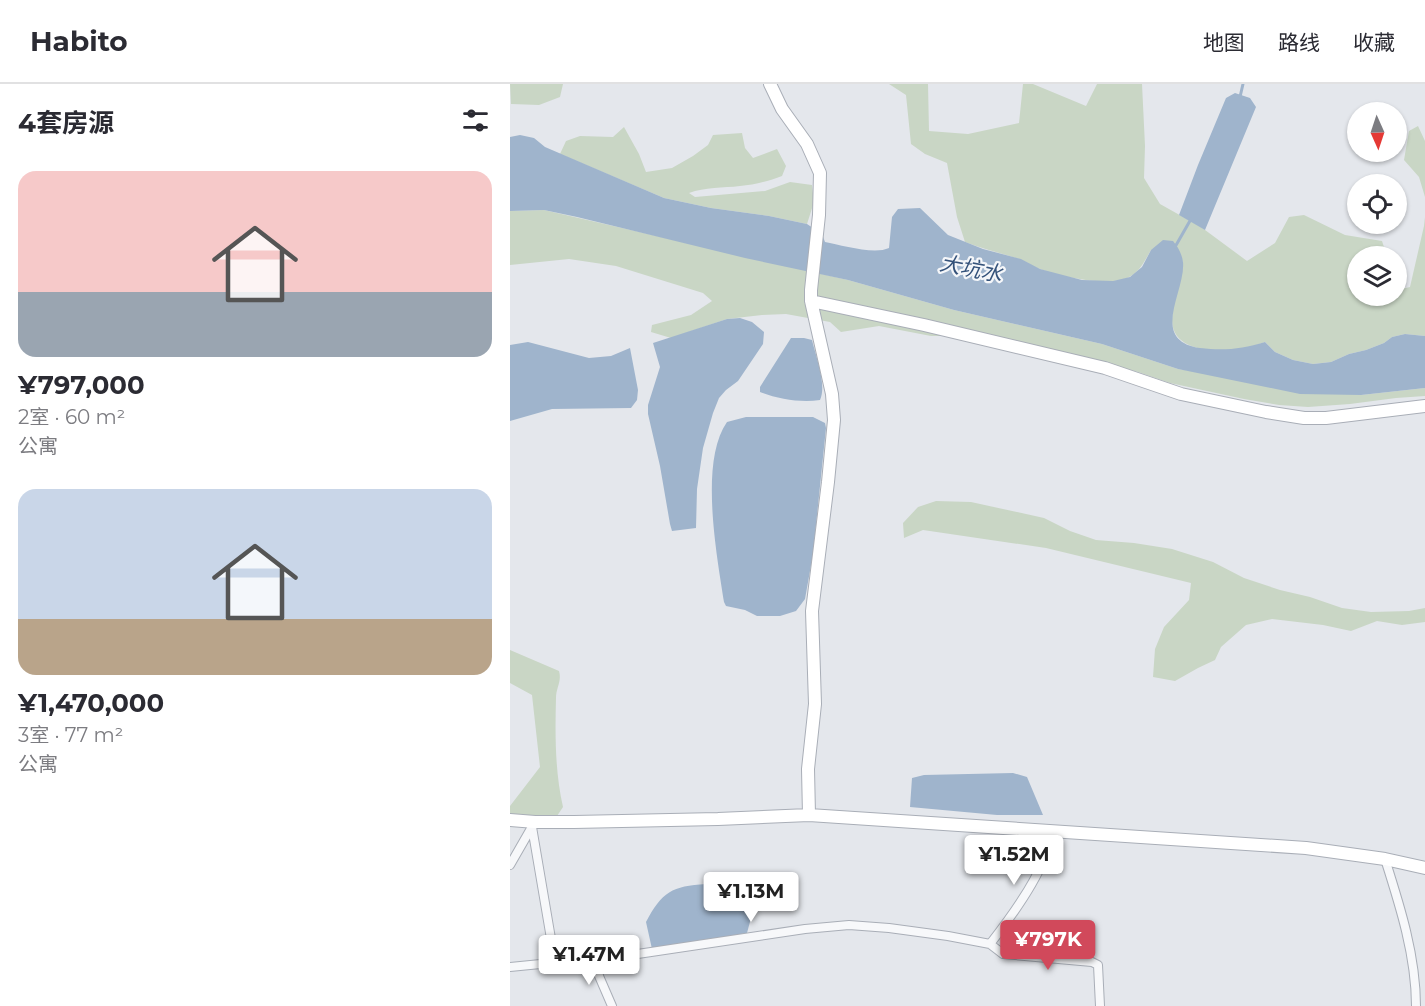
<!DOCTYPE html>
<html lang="zh">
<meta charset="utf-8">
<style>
body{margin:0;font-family:Montserrat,"Noto Sans SC",sans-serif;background:#f2f2f3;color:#2b2b33;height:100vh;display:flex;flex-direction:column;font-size:22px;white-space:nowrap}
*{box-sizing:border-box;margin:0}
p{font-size:20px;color:#7c7c81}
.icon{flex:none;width:33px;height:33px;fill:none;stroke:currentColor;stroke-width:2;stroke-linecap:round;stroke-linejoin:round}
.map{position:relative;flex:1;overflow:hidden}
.drawer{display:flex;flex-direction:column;background:#fff;width:510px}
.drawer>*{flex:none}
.needle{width:39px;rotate:177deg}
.controls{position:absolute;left:837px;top:18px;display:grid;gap:12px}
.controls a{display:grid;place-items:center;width:60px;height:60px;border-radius:50%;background:#fff;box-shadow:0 2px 4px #0004;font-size:30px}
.price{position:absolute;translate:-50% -51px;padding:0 14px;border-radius:6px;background:#fff;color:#222;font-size:20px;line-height:39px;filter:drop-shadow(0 2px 3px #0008)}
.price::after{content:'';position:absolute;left:50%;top:36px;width:18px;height:14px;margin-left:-9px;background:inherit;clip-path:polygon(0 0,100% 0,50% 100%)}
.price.active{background:#d1495b;color:#fff}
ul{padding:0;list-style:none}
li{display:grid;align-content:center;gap:12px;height:318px;padding:0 18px}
li span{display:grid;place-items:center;height:186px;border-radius:18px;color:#555}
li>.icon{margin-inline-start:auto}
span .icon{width:108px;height:108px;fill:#fffc;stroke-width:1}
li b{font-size:26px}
h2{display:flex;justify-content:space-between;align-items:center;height:72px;padding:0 18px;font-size:26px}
header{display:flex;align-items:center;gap:36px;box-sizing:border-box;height:84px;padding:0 30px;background:#fff;border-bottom:2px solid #e1e1e2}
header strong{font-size:28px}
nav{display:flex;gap:33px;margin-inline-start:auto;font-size:21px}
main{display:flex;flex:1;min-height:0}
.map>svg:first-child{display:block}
.green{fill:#c9d6c5}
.water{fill:#9fb4cc}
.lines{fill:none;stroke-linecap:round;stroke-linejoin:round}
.stream{stroke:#9fb4cc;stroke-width:3}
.street-casing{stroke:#a9aeb7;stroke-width:10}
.secondary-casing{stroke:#a9aeb7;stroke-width:14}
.street{stroke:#f7f8fa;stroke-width:8}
.secondary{stroke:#fff;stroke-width:12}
.labels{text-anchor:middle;stroke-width:4.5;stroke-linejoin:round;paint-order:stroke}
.water-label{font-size:21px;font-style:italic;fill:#34527a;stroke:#f4f6f9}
</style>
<header>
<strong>Habito</strong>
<nav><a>地图</a><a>路线</a><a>收藏</a></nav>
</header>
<main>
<section class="drawer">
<h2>4套房源<svg class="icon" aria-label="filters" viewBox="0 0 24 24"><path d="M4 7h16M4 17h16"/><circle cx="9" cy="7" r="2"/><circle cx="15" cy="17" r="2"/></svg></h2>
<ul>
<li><span style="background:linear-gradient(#f6c9c9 65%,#9aa5b1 0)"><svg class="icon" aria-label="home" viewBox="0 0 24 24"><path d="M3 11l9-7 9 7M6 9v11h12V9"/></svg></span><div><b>¥797,000</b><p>2室 · 60 m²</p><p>公寓</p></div></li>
<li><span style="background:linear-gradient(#c9d6e8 70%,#b9a48a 0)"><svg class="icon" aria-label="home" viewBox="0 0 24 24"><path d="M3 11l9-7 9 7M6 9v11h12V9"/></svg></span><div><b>¥1,470,000</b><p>3室 · 77 m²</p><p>公寓</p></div></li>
</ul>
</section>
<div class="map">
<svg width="915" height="922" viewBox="0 0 915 922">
<rect width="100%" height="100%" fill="#e4e7ec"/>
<!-- green -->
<path class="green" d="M0 0H53L50 13 29 21 1 20Z
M379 0H418L419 47 458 50 509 39 513 0H523L576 22 587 0H632L635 62 634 94 650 120 691 143 737 177 765 159 779 133 794 131 835 151 872 157 877 172H848V212H886L887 206 900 203 914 142 915 133V252L895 250 882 253 874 259 856 266 839 270 821 278 803 280 783 276 765 268 755 258C747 261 740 263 732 265 709 268 663 269 662 237 662 217 672 198 673 177L641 166C635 176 631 186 621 192 603 204 550 193 530 185 523 183 516 177 509 175 491 169 473 165 455 158L447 133 437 79 415 70 401 60 396 11Z
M908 42 915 57V113L909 93 894 76 899 47Z
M114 43 129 70 136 88 162 84 183 72 198 61 203 51 232 49 235 64 243 74 267 65 276 82 272 92C259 97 244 101 230 102 213 104 195 103 179 109L185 113 255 107 280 98 302 101 304 118 297 140 259 132 201 124 154 114 50 70 56 57 70 52 103 53Z
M34 126 338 196 444 226 592 260 668 285 851 311 915 304V312L886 314 840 320 798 323 769 321 734 315 660 299 628 288 577 274 454 244 433 252H421L369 242 331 248 320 238 276 230 252 231 217 235 161 254 141 248 142 241 181 231 202 217 193 209 106 182 59 175 0 181V127Z
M426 417 461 418 534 434 560 447 586 456 624 459 662 465 703 478 734 494 770 506 800 513 832 524 861 528 899 527 915 524V538L892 541 867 537 841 547 813 541 762 535 736 541 711 563 705 576 688 584 665 597 643 593 645 565 654 543 679 516 681 499 536 464 413 446 394 454 393 439 408 423Z
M0 566 49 587C52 597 46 604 46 614 45 651 45 688 53 723L47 732H25L0 730V722L30 683 22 611 0 599Z"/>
<!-- water -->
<path class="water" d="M725 9 740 14 746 23 695 146 669 131 688 81 716 14Z
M10 51 24 54 35 63 154 114 201 124 259 132 297 140 312 150 315 158C331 161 364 171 379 164L382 133 388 125 410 124 438 151 473 165 511 175 530 185 572 196 603 197 620 193 632 183 641 166 653 156 663 157C668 163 672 170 673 178 676 207 638 256 690 264 714 267 732 265 755 258L765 268 783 276 803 280 821 278 839 270 856 266 874 259 882 253 895 250 915 252V304L851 311 790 310 668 285 592 260 444 226 338 196 235 174 67 133 34 126 0 127V53Z
M230 234 242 238 254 248 253 260 228 297 216 306 209 314 203 329 193 364 187 405 186 444 162 447 160 440 150 382 138 330V321L150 283 143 259 217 235Z
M281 254H294L302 256C306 273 317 301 310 316 291 319 268 315 250 308V303Z
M18 258 79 274 101 272 120 264 128 306 127 316 121 324 42 325 0 337V261Z
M236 333H303L315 339 316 344 303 470 295 515 286 527 270 532H247L235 526 216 522 214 518C207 472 189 378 217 338Z
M503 689 517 693 533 731H487L400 723 402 694 414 691Z
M196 800C220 808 226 815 241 834L237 849 142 865 136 838C152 808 162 802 196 800Z"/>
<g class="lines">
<!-- stream -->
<path class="stream" d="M730 13 733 0
M665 163 681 135"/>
<defs>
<path id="street" d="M22 743 45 878
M875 775C890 822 906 872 906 922
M0 781 23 741
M480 860C498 837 523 803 534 775 537 767 537 756 538 747
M87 874 89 892 102 922
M0 883 121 871 295 845 339 841 379 844 438 852 480 860 493 870 582 878 588 881 590 922"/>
<path id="secondary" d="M260 0 272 25 297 60 310 89 309 131 301 206V217L322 310 324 336 318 398 302 527 305 620 298 685 299 731
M301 217 414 241 595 284 671 310 756 328 794 334H816L915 322
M0 736 25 738H64L208 735 299 731 796 764 875 775 915 784"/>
</defs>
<!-- street casing -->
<use href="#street" class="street-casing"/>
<!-- secondary casing -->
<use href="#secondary" class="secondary-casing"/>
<!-- street -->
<use href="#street" class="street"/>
<!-- secondary -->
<use href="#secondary" class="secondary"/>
</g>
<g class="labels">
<!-- water labels -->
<g class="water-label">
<text transform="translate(461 185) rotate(11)" y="7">大坑水</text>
</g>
</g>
</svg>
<div class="controls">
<a><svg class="needle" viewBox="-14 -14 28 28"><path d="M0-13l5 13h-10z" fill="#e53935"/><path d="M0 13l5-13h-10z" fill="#7c7c81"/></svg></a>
<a><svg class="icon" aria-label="locate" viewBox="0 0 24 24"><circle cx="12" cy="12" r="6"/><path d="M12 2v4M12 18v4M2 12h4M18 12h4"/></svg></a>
<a><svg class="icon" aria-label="layers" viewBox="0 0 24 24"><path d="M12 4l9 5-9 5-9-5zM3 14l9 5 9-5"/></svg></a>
</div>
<b class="price" style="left:504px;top:802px">¥1.52M</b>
<b class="price" style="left:241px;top:839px">¥1.13M</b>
<b class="price active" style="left:538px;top:887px">¥797K</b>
<b class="price" style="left:79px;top:902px">¥1.47M</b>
</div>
</main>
